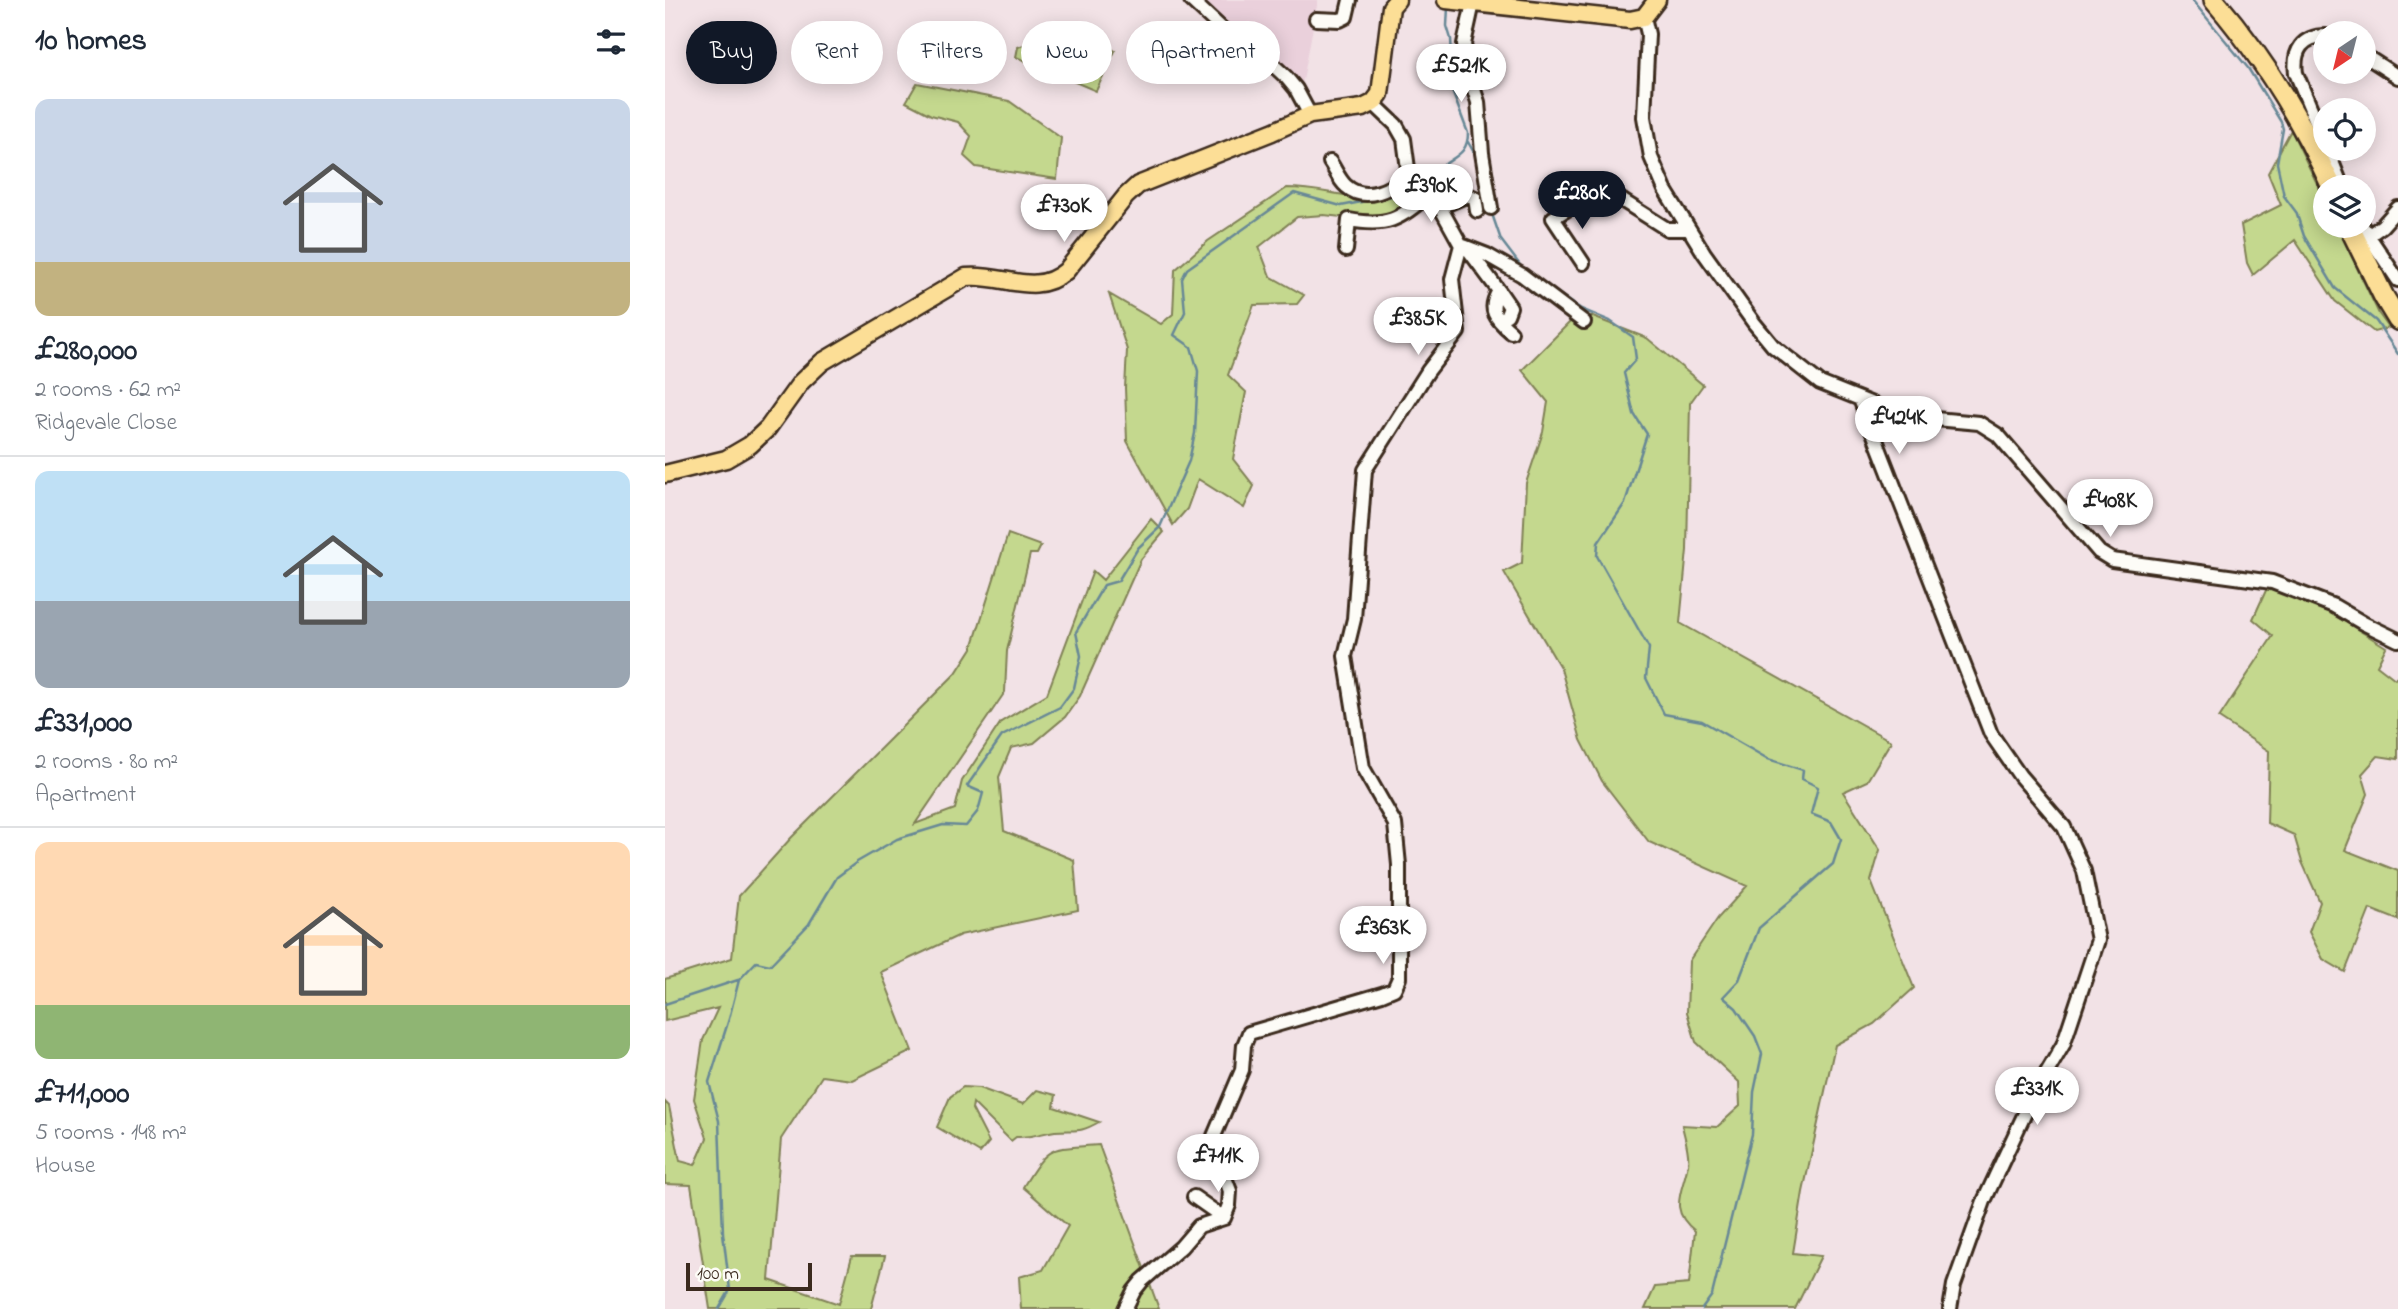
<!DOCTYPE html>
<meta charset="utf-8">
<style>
body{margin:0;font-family:"Indie Flower",sans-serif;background:#f6f6f7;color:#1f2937;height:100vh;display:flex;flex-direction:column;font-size:26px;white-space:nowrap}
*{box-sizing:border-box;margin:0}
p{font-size:23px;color:#747a83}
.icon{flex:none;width:38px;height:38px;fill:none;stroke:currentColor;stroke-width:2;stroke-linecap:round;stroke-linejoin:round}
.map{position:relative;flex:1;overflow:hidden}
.drawer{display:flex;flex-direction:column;background:#fff;width:665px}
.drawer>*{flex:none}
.top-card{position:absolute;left:21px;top:21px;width:665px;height:63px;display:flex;gap:14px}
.needle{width:46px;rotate:215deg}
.fabs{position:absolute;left:1648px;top:21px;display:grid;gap:14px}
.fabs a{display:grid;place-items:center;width:63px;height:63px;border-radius:50%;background:#fff;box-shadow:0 4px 18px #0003;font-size:35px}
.scale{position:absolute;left:21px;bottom:18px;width:126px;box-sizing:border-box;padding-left:7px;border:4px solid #3b2a1e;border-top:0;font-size:19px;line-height:24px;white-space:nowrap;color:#3b2a1e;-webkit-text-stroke:5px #fdfcf7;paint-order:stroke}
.price{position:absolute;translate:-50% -60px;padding:0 16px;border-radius:24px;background:#fff;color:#222;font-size:23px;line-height:46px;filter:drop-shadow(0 2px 4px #0008)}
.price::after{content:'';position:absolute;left:50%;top:42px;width:21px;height:16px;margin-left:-10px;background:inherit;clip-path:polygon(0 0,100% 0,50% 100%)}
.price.on{background:#111827;color:#fff}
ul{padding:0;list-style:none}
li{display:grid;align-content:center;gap:14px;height:371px;padding:0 35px}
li+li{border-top:2px solid #e0e1e3}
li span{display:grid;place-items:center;height:217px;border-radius:14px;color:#555}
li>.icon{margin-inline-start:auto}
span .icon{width:126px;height:126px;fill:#fffc;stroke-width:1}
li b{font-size:30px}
h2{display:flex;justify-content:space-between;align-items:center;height:84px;padding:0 35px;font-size:30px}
.pill{padding:0 24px;border-radius:32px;background:#fff;box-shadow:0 4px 18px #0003;font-size:24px;line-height:63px}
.pill.on{background:#111827;color:#fff}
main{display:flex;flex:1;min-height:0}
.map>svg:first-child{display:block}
.built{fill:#ead0db}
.green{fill:#c4d88e;stroke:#808156;stroke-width:2}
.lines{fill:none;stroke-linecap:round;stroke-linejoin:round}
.stream{stroke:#678896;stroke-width:2.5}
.minor-casing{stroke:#3b2a1e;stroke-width:18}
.major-casing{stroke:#3b2a1e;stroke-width:21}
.highway-casing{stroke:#3b2a1e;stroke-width:24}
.minor{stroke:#fdfcf7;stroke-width:12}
.major{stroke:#fcde96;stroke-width:16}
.highway{stroke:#fcde96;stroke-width:19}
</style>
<main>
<section class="drawer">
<h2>10 homes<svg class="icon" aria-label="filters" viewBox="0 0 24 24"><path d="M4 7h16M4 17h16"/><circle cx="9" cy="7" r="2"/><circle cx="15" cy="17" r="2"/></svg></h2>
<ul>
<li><span style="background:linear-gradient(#c9d6e8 75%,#c2b280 0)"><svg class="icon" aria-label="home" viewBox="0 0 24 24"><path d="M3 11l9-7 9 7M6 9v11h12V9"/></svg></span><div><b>£280,000</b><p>2 rooms · 62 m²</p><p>Ridgevale Close</p></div></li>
<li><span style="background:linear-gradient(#bfe0f5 60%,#9aa5b1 0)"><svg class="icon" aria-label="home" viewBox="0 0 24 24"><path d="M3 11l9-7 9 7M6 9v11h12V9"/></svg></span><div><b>£331,000</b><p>2 rooms · 80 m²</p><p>Apartment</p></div></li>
<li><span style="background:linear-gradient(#ffd9b3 75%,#8fb573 0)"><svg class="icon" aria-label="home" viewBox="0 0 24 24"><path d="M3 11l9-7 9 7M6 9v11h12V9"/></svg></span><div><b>£711,000</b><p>5 rooms · 148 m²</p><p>House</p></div></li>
</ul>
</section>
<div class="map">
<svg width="1733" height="1309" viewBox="0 0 1733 1309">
<rect width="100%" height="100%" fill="#f2e2e6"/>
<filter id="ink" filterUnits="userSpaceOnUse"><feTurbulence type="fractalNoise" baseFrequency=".0143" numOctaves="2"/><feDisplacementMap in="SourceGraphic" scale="14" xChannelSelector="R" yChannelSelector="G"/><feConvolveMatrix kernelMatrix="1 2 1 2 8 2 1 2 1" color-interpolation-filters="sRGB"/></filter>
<g filter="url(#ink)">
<!-- built -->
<path class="built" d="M533 0H653L637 86 610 61 562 29Z"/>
<!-- green -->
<path class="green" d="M410 26 450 51 431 91 351 57 353 47Z
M252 83 344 101 396 138 392 179 311 167 299 156 306 136 293 122 266 115 241 102Z
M1626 130 1661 202V226H1672L1714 314 1724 328 1709 332 1670 301 1630 240 1588 275 1582 263 1576 225 1616 205 1603 173Z
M744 187 753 198 727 213 703 220 659 215 632 217 594 247 605 276 639 295 632 304 589 305 563 375 581 392 568 459 589 486 579 508 533 479 522 509 508 525 462 441 460 388 462 350 444 294 496 324 508 314 510 270 543 241 622 188C670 188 694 208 744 187Z
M915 312 982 338 1038 385 1025 403 1022 550 1015 623 1226 741 1202 781 1178 792 1215 850 1206 881 1249 988 1209 1024 1170 1045 1138 1192 1128 1253 1156 1256 1130 1309H980L990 1287 1024 1284 1030 1231C1002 1209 1018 1192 1023 1164 1025 1152 1019 1136 1017 1125L1052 1127 1075 1106 1074 1082 1031 1042 1022 1012 1024 961 1053 918 1082 886 984 842 937 781 916 740 896 669 839 572 857 563 861 483 878 432 883 402 857 370Z
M486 519 499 532 476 559 415 696 400 717 369 743 346 748 334 777 339 831 409 860 413 910 295 935 216 972 247 1051 187 1080 157 1076 116 1139 104 1280 174 1304 187 1256H220L206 1309H45L26 1185 0 1184V1102L4 1106 15 1161 30 1165 42 1138 29 1099 38 1040 53 1008 0 1021V979L67 958 74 896 126 838 291 673 307 648 343 534 376 546 372 554H365L342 651 340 692 250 824 290 809 297 781 336 722 382 694 428 571 438 580Z
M1602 588 1661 610 1721 647 1712 665 1730 679 1733 676V759L1713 756 1697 774 1703 794 1680 850 1733 871V920L1705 909 1680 972 1658 959 1644 932 1655 902 1637 862 1629 835 1602 823 1604 751 1554 718 1608 636 1588 619Z
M298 1087 314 1088 358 1104 372 1090 391 1095 389 1107 434 1122C413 1134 411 1129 390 1131 374 1133 369 1138 351 1137L346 1141 308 1103 307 1109 324 1142 315 1153 272 1127 285 1097Z
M434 1145 494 1309H356L354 1277 378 1270 403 1226 358 1187C385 1143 385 1149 434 1145Z"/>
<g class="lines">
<!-- stream -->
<path class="stream" d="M1527 0 1583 68 1616 122 1618 129 1612 163 1619 196 1631 212 1639 236 1670 288 1711 321 1733 354
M803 142 812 158
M758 183C764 178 769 172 776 167 790 156 803 154 803 133L781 75 787 56 786 39 782 26 783 7
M826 211 836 240 858 269
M866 274 916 309 945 321 968 337 971 359 959 373 969 414 982 434 960 503 933 543 932 556 984 648 981 678 999 714 1037 721 1103 759 1138 770 1137 779 1153 787 1146 814 1166 822 1176 839 1168 864 1094 928 1074 980 1058 997 1071 1008 1090 1036 1097 1054 1089 1092 1087 1134 1047 1295 1037 1309
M0 1004 73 980
M54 1309 65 1290 58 1233 54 1121 44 1082 64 1019 74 980 91 962 105 965 144 924 172 877 192 862 232 839 278 825 301 826 313 811 318 793 302 786 337 736 395 707 409 688 416 656 411 632 439 585 453 581 473 548 495 527 524 461 530 433 533 371 526 347 509 335 520 312 517 279 522 269 629 193 676 206 737 194 749 187"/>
<defs>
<path id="minor" d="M526 0 570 41 606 63 621 77 631 89 645 115
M808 3 799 44 805 78 813 102 817 153 826 208
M979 17 983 34 979 117 986 157 1000 190 1039 253 1089 323 1108 346 1155 383 1195 399 1326 734 1355 776 1399 827 1419 871 1433 940 1398 1045 1368 1096 1319 1201 1289 1285 1285 1309
M651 19 675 20 681 17 685 0
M1661 36C1637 36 1628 51 1631 73L1661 145
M1699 55 1733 77
M708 103 731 125 739 139 744 176 775 207 796 245
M1662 149 1677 187
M665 162C670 169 674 180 681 186 701 204 726 188 744 176
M775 207 803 195 810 198 812 211
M1697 226 1733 280
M1703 236 1717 226 1733 208
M796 245 822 255 857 275 919 322
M802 248 834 291C822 310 831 319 846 332
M681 250 684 220C722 227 734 220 763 195
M918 263 888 218 920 198 940 194 958 201 1002 229H1023
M834 291 845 307 842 315
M1195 399 1237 416 1314 423 1333 435 1434 552 1447 560 1607 582 1669 606 1698 623 1733 640
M529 1197 559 1218
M460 1309 469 1291 477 1281 516 1247 534 1226 559 1218 564 1205 565 1191 554 1162 549 1136 577 1070 579 1045 584 1033 717 994 729 989 734 978V865L730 824 698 768 680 656 689 619 700 470 763 371 793 332 787 279 796 245"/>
<path id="major" d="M781 0 965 20 979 17 992 0
M0 474 61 459 85 445 103 428 136 382 157 362 301 277C339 273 369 298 401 271L461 196 473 185 607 132 645 115 698 108 708 103 715 94 726 7 732 0"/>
<path id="highway" d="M1549 0C1598 57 1636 119 1667 187
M1684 226 1719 297 1733 320"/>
</defs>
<!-- minor casing -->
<use href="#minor" class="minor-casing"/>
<!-- major casing -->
<use href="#major" class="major-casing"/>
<!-- highway casing -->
<use href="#highway" class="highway-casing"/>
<!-- minor -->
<use href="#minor" class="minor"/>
<!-- major -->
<use href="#major" class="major"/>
<!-- highway -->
<use href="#highway" class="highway"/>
</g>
</g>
</svg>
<div class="fabs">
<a><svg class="needle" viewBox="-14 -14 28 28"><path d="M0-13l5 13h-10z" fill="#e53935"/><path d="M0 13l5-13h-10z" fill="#747a83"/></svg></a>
<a><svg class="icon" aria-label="locate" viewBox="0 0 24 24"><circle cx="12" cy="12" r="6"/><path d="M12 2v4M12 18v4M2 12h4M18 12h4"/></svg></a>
<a><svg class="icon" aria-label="layers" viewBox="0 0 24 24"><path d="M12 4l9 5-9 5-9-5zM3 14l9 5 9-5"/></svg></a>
</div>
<div class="scale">100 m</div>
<b class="price" style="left:796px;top:104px">£521K</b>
<b class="price" style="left:766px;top:224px">£390K</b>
<b class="price on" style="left:917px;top:231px">£280K</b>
<b class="price" style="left:399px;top:244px">£730K</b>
<b class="price" style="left:753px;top:357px">£385K</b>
<b class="price" style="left:1234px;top:456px">£424K</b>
<b class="price" style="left:1445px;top:539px">£408K</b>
<b class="price" style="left:718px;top:966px">£363K</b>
<b class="price" style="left:1372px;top:1127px">£331K</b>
<b class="price" style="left:553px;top:1194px">£711K</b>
<div class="top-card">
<a class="pill on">Buy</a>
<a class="pill">Rent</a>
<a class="pill">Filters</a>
<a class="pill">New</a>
<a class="pill">Apartment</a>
</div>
</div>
</main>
